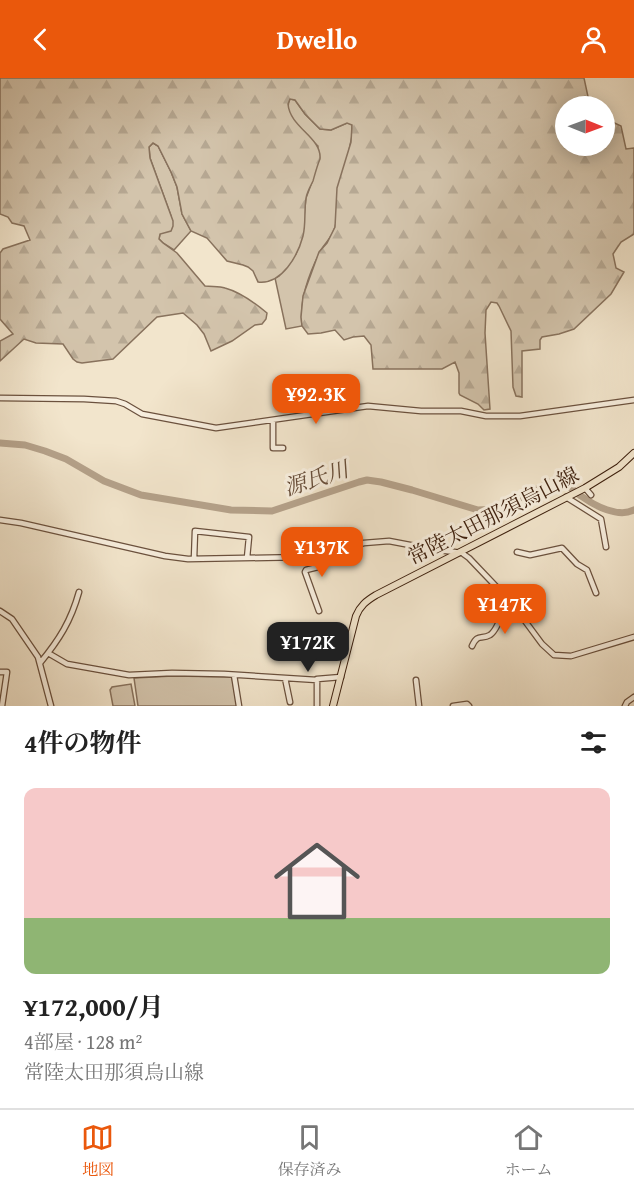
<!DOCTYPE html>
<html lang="ja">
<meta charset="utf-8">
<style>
body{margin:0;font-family:"Gentium Book Plus","Noto Serif JP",serif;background:#f2f2f2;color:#222;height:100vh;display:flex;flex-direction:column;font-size:22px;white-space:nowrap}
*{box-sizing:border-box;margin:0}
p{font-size:20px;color:#767676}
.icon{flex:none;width:33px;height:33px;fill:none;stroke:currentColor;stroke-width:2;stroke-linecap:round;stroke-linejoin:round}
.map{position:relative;height:628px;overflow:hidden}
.panel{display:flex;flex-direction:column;background:#fff;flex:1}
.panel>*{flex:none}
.needle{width:39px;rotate:91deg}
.buttons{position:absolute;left:555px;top:18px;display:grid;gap:12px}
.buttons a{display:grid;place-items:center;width:60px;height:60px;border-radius:50%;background:#fff;box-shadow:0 3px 15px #0003;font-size:30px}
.price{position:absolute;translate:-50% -51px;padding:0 14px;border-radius:12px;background:#ea580c;color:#fff;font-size:20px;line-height:39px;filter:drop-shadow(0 2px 3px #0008)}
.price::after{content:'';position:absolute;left:50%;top:36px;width:18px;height:14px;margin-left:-9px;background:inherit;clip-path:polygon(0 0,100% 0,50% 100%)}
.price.active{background:#222;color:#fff}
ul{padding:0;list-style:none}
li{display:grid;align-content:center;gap:12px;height:318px;padding:0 24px}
li span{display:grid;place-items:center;height:186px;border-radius:12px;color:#555}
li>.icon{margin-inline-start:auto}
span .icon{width:108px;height:108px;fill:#fffc;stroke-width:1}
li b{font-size:26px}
h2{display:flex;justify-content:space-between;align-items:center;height:72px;padding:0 24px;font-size:26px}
header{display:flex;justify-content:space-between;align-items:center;height:78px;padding:0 24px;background:#ea580c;color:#fff;font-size:27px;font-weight:800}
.tabs{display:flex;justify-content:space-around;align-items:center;height:84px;border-top:2px solid #e0e0e0;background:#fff;font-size:16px;color:#767676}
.tabs a{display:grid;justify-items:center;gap:3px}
.tabs .active{color:#ea580c}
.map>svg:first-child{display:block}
.grass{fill:#d3c4ac;stroke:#88725d;stroke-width:1.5}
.forest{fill:url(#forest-firs);stroke:#88725d;stroke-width:1.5}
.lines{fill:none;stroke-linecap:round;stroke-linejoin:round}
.river{stroke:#b5a28b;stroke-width:7}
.minor-casing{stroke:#6b513e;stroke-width:7}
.major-casing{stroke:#3e200e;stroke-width:8}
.minor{stroke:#f7eede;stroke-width:4.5}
.major{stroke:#f2e5cc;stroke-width:6}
.labels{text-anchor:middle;stroke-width:6;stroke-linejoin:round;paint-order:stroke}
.street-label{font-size:21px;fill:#3e200e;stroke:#f7eede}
.water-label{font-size:22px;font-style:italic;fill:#684e3a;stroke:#f7eede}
</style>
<header><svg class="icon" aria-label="back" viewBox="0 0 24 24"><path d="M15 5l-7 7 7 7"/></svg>Dwello<svg class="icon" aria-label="person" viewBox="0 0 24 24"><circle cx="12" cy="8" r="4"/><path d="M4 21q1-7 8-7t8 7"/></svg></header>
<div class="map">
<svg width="634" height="628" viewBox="0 0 634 628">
<defs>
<pattern id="forest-firs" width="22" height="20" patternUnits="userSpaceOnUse" patternTransform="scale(1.5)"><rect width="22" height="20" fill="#d3c4ac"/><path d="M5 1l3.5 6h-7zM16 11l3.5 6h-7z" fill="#b6a893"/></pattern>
</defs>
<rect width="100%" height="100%" fill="#f2e5cc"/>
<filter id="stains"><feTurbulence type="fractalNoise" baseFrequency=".00333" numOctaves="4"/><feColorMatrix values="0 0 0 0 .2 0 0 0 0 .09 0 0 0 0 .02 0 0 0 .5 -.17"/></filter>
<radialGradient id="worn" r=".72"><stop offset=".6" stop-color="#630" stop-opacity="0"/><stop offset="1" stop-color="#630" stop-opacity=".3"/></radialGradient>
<!-- grass -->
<path class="grass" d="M290 21 295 22 305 36 320 51 331 52 347 45 352 46V58C345 88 343 119 335 149 332 161 323 166 319 176 308 198 299 224 302 248L286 251 275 200 279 198 296 176 302 159 306 120 312 104 318 68C306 57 281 39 290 21Z
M153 65 158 68 171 94 177 109 182 136 191 153 174 172 163 165 159 161 160 156 171 138 150 80 149 69Z
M173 598 232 599 237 628H138L134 600Z
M131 606 135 628H113L110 612 112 609Z"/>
<!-- forest -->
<path class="forest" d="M0 0H584L590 28H566V68H604L605 42 606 41 621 48 626 71 634 70V156L621 164 613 176 616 190 624 194 611 216 574 251 559 256 542 259 540 262V271L522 273V319L516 318 513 309 511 253 499 228 497 225 491 224 486 232 485 255 490 331 484 332 478 326 460 317 459 315V295L455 284 442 291H373L371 267 364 258 353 259 344 262 335 252 321 255 308 256 302 248 301 239 303 218 319 174 327 165 335 149 337 110 351 64 352 47 347 45 331 52 320 51 305 36 295 22 290 21 288 26C290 50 322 59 320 81 317 88 315 96 313 103 310 109 307 114 306 120 304 133 306 146 303 158 298 177 282 207 258 204L253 193 248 189 243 187 227 183 207 160 191 153 182 136 177 109 171 94 158 68 153 65 149 69 150 80 173 143V148L171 153 160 156 159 161 163 165 177 175 205 208C212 209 219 208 225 210 240 214 255 225 267 235L266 241 262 246 255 247 232 263 211 273 204 256 197 247 183 235 157 239 113 281 82 285 77 284 73 281 63 266 36 265 24 261 0 283V263L13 256 0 241V175L3 171 30 162 24 148 12 145 8 139 0 136Z"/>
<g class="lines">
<!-- river -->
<path class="river" d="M0 365 25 367 45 373 66 381 104 403 141 417 231 432 272 433 359 404 367 402 381 404 412 412 478 432 499 431 554 402C568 404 570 411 581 418 595 428 618 440 634 432"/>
<defs>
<path id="minor" d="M0 320 84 321 116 323 125 326 142 336 216 350 368 328 421 333H461L486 338H520L634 322
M273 343V370H283
M585 410 591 417
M566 419 601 441 606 469
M0 442 21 445 165 478 188 481 306 479 364 465 389 463 431 471 462 475 469 480 511 524 542 566 554 577 571 578 634 559
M517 474 530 477 562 470 577 486 587 492 596 515
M194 481 195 453 249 459 247 480
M0 533 12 541 38 579 51 628
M319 533 305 494 306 492 322 488 323 486 320 477
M472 568C478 555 481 562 490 557 496 553 497 546 501 541 504 535 509 531 514 526
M48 575 67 586 129 597 172 595 224 596 317 602
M40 585C59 562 71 543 79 514
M0 594H7L2 628
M234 597 239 628
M285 600 290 624
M416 602 419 628
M317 628V601L341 599
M453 628 467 626 469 628
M625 628 627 624 634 619"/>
<path id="major" d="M333 628 356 538C360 528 366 523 376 517L585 410 619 389 634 375"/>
</defs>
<!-- minor casing -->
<use href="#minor" class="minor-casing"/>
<!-- major casing -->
<use href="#major" class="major-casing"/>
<!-- minor -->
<use href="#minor" class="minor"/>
<!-- major -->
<use href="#major" class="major"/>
</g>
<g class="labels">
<!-- street labels -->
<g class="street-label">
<text transform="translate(493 438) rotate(-27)" y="7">常陸太田那須烏山線</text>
</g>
<!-- water labels -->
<g class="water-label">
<text transform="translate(316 400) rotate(-18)" y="8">源氏川</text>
</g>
</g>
<rect width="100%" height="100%" filter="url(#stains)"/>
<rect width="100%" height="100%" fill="url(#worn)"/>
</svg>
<div class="buttons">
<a><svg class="needle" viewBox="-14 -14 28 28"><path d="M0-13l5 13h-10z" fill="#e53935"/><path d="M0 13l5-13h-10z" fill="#767676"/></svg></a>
</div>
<b class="price" style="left:316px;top:347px">¥92.3K</b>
<b class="price" style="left:322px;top:500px">¥137K</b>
<b class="price" style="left:505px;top:557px">¥147K</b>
<b class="price active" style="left:308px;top:595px">¥172K</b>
</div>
<section class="panel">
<h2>4件の物件<svg class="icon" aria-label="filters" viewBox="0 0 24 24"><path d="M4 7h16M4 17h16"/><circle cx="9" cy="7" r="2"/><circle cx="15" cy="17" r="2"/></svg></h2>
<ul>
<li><span style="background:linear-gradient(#f6c9c9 70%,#8fb573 0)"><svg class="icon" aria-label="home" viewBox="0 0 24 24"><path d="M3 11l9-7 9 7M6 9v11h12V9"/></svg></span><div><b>¥172,000/月</b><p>4部屋 · 128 m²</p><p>常陸太田那須烏山線</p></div></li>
</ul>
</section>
<nav class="tabs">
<a class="active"><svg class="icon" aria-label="map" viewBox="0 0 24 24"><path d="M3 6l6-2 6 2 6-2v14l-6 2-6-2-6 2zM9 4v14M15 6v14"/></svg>地図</a>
<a><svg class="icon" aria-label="saved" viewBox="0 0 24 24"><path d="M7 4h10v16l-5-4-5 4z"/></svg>保存済み</a>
<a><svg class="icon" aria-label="home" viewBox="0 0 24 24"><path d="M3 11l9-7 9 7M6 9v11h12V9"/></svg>ホーム</a>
</nav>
